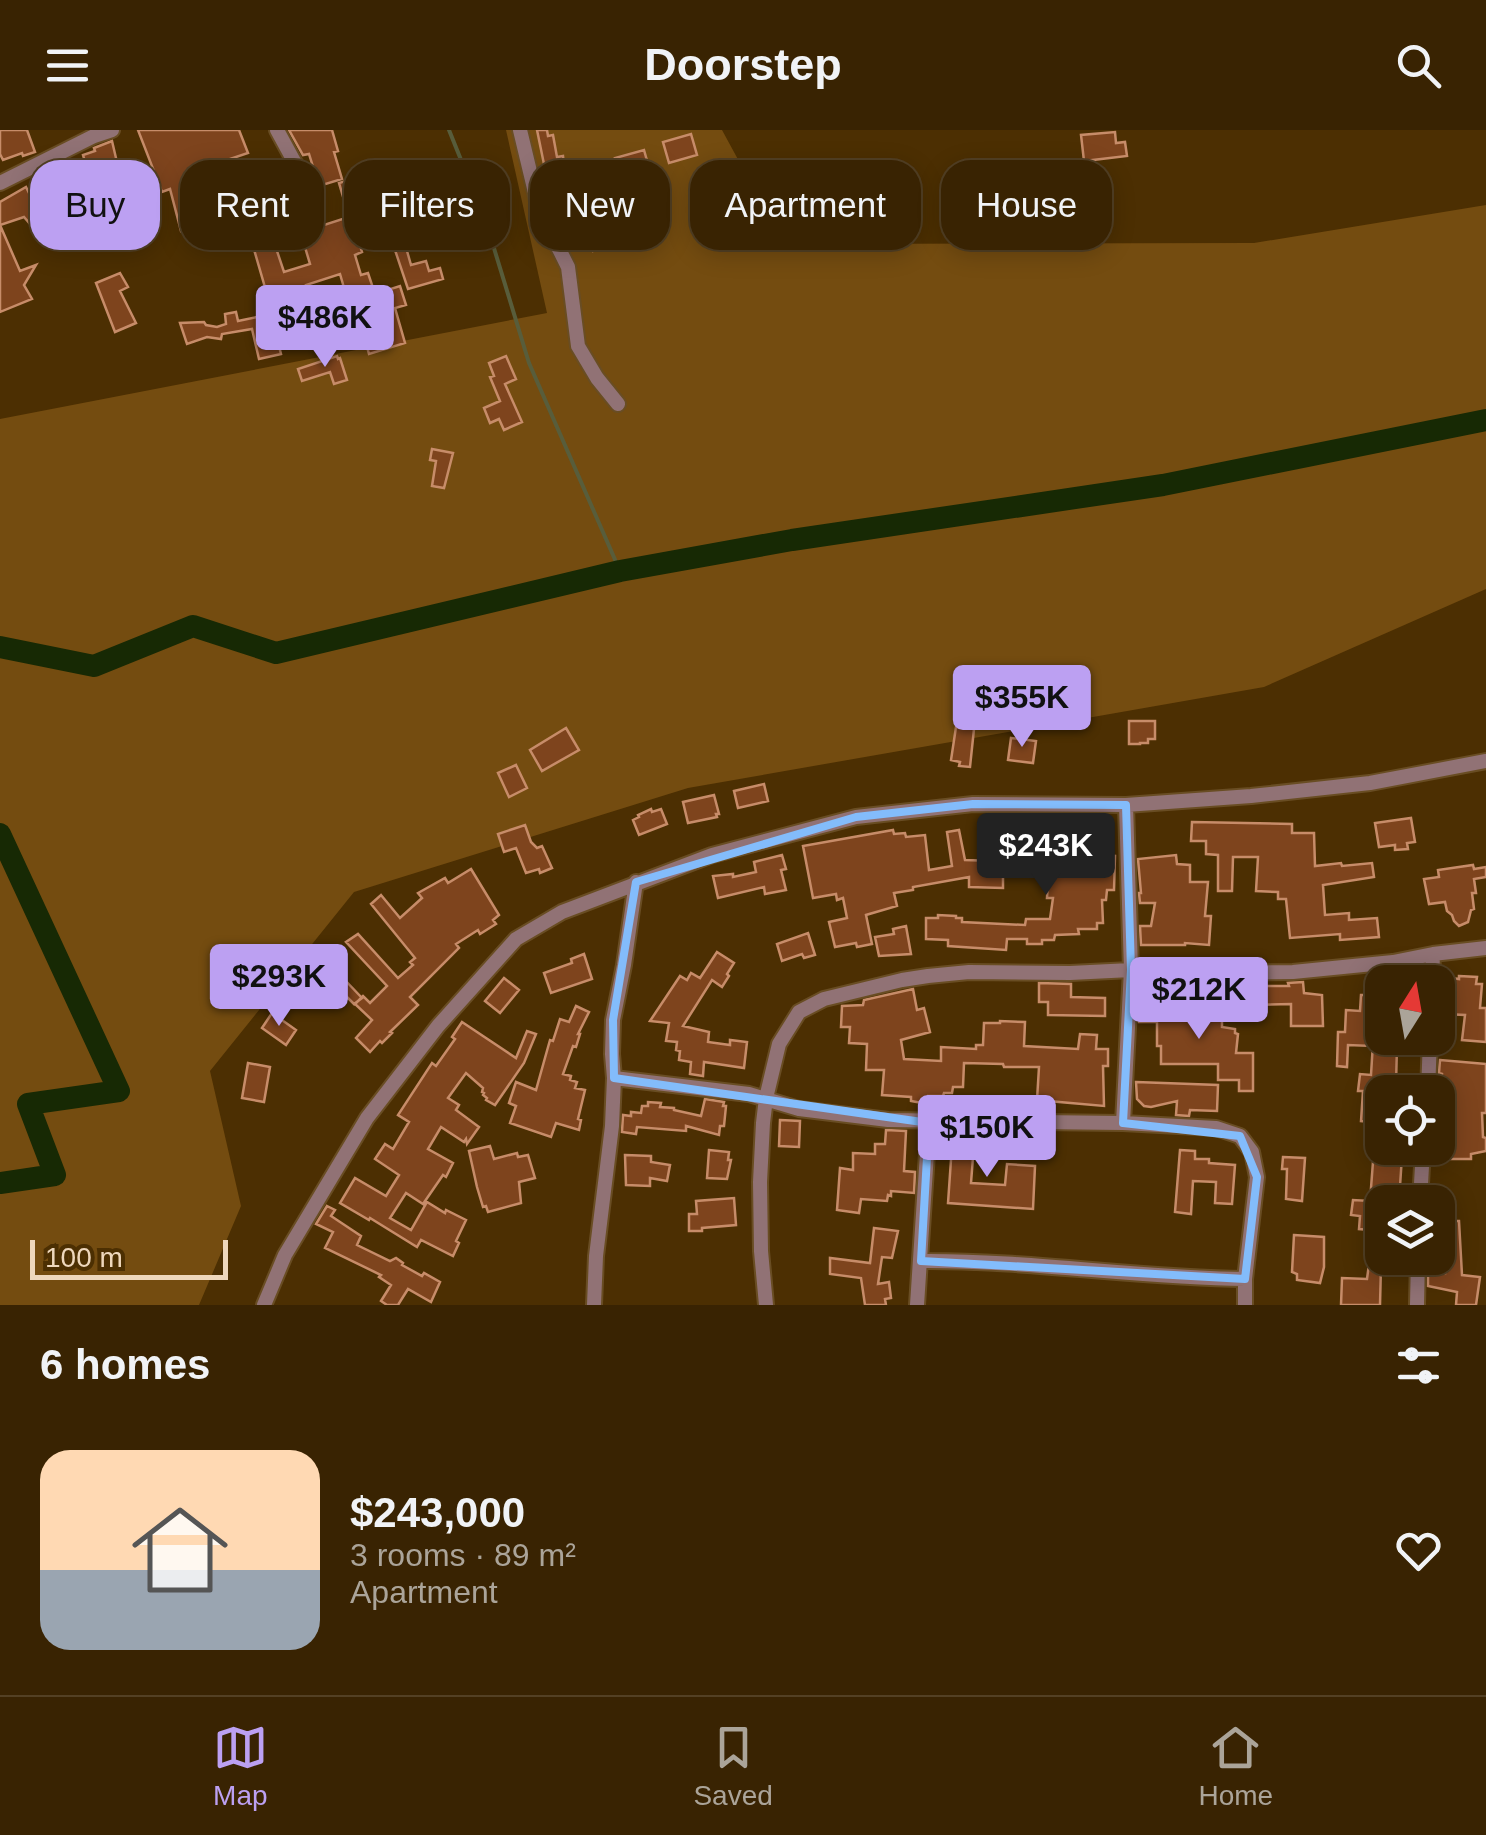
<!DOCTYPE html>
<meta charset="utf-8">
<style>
body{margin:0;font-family:Arial,sans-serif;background:#442f11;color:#f1f3f6;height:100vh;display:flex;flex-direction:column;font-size:38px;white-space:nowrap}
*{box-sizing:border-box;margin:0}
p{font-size:32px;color:#aba499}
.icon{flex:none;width:55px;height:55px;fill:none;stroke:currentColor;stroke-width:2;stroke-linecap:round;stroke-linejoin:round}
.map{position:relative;height:1175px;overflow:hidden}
.panel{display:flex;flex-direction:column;background:#392302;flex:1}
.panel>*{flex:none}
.top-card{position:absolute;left:30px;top:30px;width:1428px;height:90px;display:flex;gap:20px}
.needle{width:65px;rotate:11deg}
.fabs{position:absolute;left:1365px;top:835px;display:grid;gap:20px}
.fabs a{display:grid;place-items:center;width:90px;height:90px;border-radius:20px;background:#392302;box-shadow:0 5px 25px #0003,0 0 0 2px #534024;font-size:50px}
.scale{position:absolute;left:30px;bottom:25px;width:198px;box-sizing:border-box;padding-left:10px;border:5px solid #eed7bc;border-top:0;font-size:28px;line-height:35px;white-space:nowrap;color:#eed7bc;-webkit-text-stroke:8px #4c2f02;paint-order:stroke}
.price{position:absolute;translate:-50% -85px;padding:0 22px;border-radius:10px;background:#bca0f2;color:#111;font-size:32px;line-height:65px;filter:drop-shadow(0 2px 5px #0008)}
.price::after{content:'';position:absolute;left:50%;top:60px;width:30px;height:22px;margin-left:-15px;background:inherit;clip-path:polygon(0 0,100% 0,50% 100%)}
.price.on{background:#222;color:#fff}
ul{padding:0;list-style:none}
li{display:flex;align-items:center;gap:30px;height:250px;padding:0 40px}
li+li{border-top:2px solid #534024}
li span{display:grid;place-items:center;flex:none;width:280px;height:200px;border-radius:30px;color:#555}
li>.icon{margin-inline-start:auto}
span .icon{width:120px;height:120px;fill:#fffc;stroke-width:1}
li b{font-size:42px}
h2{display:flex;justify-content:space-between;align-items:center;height:120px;padding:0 40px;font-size:42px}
.chip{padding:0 35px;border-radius:30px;background:#392302;box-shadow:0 5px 25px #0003,0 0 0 2px #534024;font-size:35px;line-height:90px}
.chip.on{background:#bca0f2;color:#111}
header{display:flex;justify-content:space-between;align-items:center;height:130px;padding:0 40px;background:#392302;font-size:45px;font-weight:600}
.tab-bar{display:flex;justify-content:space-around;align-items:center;height:140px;border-top:2px solid #534024;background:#392302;font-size:28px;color:#aba499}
.tab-bar a{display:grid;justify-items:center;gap:5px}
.tab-bar .on{color:#bca0f2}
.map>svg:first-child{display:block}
.green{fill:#744c10}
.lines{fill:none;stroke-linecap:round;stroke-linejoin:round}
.stream{stroke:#585d3b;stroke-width:4}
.river{stroke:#172904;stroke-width:22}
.building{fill:#7e441d;stroke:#c78c69;stroke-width:2.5;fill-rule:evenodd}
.minor-casing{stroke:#694d23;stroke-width:18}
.minor{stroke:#917275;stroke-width:14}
.marked{fill:none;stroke:#83bcfb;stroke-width:8;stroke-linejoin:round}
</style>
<header><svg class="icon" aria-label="menu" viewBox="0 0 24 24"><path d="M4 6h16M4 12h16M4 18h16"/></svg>Doorstep<svg class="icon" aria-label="search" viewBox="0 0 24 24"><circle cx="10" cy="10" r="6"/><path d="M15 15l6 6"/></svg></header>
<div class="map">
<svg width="1486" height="1175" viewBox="0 0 1486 1175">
<rect width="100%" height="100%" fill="#4c2f02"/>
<!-- green -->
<path class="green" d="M506 0H722L784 114 1254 113 1486 75V459L1264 557 688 658 354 762 210 941 241 1076 199 1175H0V289L547 183Z"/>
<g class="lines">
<!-- stream -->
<path class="stream" d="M449 0 486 92 529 233 620 441"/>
<!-- river -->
<path class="river" d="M0 517 94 536 193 496 276 523 620 441 792 410 1163 355 1486 290
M0 704 119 961 28 974 55 1045 0 1053"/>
</g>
<!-- building -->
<path class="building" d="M0 0H27L35 22 23 26 22 23 3 30 0 24Z
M138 0H239L248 23 215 34 219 45 198 51 206 77 245 66 258 93 287 84V82L299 78 291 55 303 57 311 52 315 63 308 65 318 97 349 87 339 53 369 44 376 67 367 70 376 100 357 106 362 122 355 125 361 145 368 143 375 164 400 156 406 175 395 178 405 213 369 224 364 206 377 203 370 181 343 189 346 199 330 205 332 213 321 215 314 195 328 191 323 176 347 168 340 144 306 155 308 162 295 166 296 171 271 178 253 116 249 117 242 93 230 98 227 89 193 99 192 96 181 101 170 59 162 62ZM302 107 310 134 284 142 275 115Z
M289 0H332L338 21 334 22 342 49 319 56 309 24 303 25Z
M537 0H547L548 6 553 5 557 27 563 26 564 36 545 39Z
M1115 2 1116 13 1125 12 1127 26 1084 31 1081 5Z
M691 4 697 25 669 33 663 12Z
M112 11 123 58 100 63 112 97 100 101 95 85 83 73 78 52 90 48 83 25 95 21 94 18Z
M644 20 653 52 625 61 624 57 614 60 610 46 620 43 615 28Z
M26 57 32 69 46 58 60 79 30 94 24 87 0 95 20 141 36 135 24 155 32 169 0 182V72Z
M618 81 627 111 593 121 586 98 599 94 597 87Z
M405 114 411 135 426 131 429 141 440 138 443 149 408 159 394 117Z
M120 143 128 157 120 161 136 193 115 202 96 153Z
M236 182 238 191 271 184 281 224 259 229 252 199 222 204 221 209 207 207 187 214 180 193 204 192 206 195 217 197 226 194 225 184Z
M337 226 338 229 340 228 347 250 334 254 330 242 302 251 298 239Z
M506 226 516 249 505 254 522 292 504 300 499 289 490 293 484 278 500 271 490 247 494 246 489 233Z
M432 319 453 323 444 358 432 356 436 331 430 330Z
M1129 591H1155V609H1148V613H1140V614H1129Z
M956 597 974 599 970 637 959 636 960 632 951 630Z
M566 598 579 620 542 641 530 620Z
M1011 608 1036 611 1033 633 1008 630Z
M516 635 527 658 509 667 498 643Z
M764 654 768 671 738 678 734 661Z
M714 665 719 684H716L717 687 688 693 683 672Z
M651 679 652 682 661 679 667 694 639 705 633 690 639 687 638 685Z
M1411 688 1415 712 1407 713 1408 719 1395 720V715L1379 717 1375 693Z
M1192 692 1292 694V703H1314L1315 736 1341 733 1342 736 1372 733 1374 747 1323 755 1325 785 1349 783V790L1377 788 1379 807 1340 810V804L1290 808 1286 769H1278V762L1256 761 1258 727H1233L1232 761H1218V725L1206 724V711H1191Z
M525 695 531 712 537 718 542 716 552 738 540 743 539 739 526 743 516 718 504 722 498 704Z
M1070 695 1088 696 1085 723 1115 726 1114 760H1107L1106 770H1102L1103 793H1097V799H1078L1079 804 1055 805 1054 810H1042V814H1027V809H1007L1006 820 948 816V810L926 809V788H938V785L956 786V788H962V792L1025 795 1026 789H1050L1053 768H1047L1050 720 1040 719 1042 699H1051V696L1070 698Z
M893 700 894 704 905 703 906 707 925 705 929 740 952 736 947 702 959 700 965 730 995 731V740H1003V758L969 757V747L913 757V760L894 763 897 776 866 785 872 814 857 817 856 813 835 817 829 792 847 788 843 768 837 770 836 764 813 768 803 716Z
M782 725 786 739 781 740 786 760 765 764 764 757 718 768 713 746 733 744V747L756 742 754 732Z
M1176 725 1177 734 1190 735V752H1208L1205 786H1211L1209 815 1185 813V815H1141L1140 796H1151L1155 773H1140L1139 763H1141L1138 729Z
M1473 735 1474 739 1486 737V747L1474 749 1476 763H1472L1474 779 1471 780 1468 792 1459 796 1454 791 1452 785 1447 781 1445 772 1429 774 1424 749 1439 747 1438 740Z
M471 739 499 785 493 790 496 794 480 804 478 800 456 814 459 818 410 867 418 875 390 902 392 903 382 913 380 911 370 922 356 908 372 890 355 874 363 866 370 873 387 856 346 812 358 804 398 848 413 835 410 832 415 828 371 774 381 765 400 788 422 768 418 763 445 748 448 753Z
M906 796 911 824 879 826 875 807 894 804 893 799Z
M808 803 815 825 804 828 802 824 782 831 777 814Z
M717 822 734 833 727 844 729 846 722 857 712 850 683 896 709 902 708 912 730 915V910L747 912 744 938 704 932 703 946 690 944 691 932 679 930 680 921 676 920 677 912 666 911 669 893 650 891 680 846 687 850 691 843 700 848Z
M584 824 592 849 551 863 544 843 572 833 571 829Z
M323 827 362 868 354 874 328 848 311 861 303 852 292 860 286 851Z
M1459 846 1477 847 1476 854H1482L1480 878H1486V912L1462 910 1465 885 1444 884 1445 869 1438 868 1443 847 1459 849Z
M504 848 519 860 500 883 485 871Z
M1303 852 1304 863 1322 865 1323 896H1291V874L1247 875V856H1289L1288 853Z
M1039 853 1071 854V867L1105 868V886L1048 885V872H1039Z
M913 859 917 880 924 878 930 902 901 910 904 929 941 931V917L976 919V915H983L984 893H1000V891L1025 892 1024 916 1078 919 1080 904 1097 905 1096 919H1108V936H1103L1104 976 1037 970 1039 937H1004L1003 934 964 933 963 957H953L952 963H944L943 966H928L927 974 911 971V967L882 965 884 940H866L867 914 849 913 850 897H841L842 876 863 875 864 870Z
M1369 859 1379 860V862L1382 863V889L1372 888V916L1348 915 1347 937 1337 936 1338 902H1345L1346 880 1360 881 1361 865H1369Z
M1140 873H1170V882L1174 883 1195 884V879H1210L1217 889 1222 890V897L1235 899V903L1238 904 1236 923H1253V961H1239V950H1218V934H1161V916H1157V892H1139Z
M576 876 589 882 578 904H580L576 917 573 916 563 944 571 946 570 950 577 952 575 958 585 960 578 989 581 990 579 1000 556 993 551 1007 510 993 516 976 509 973 516 952 536 960 550 910 553 911 560 889 569 892Z
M272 883 296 900 286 915 262 898Z
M462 892 516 928 527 901 536 904 524 933 495 975 486 970 487 968 483 965 484 963 482 962 483 958 466 943 448 968 459 975 456 980 479 997 467 1014 466 1009 464 1012 441 997 428 1019 453 1033 446 1047 443 1045 423 1074 406 1063 390 1088 411 1100 427 1072 445 1083 446 1080 466 1090 456 1111 459 1113 453 1126 421 1110 417 1117 370 1088 369 1090 340 1073 355 1048 386 1066 399 1045 375 1029 385 1014 393 1019 409 992 398 985 432 933 436 936 455 909 452 907Z
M1373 913 1397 916 1396 954H1382V993L1361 991 1363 961H1358L1360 944 1371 945Z
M1440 930 1486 934V983H1482L1483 1007 1486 1008V1021L1471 1024V1029H1448L1449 1002H1452V978L1440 977 1442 944 1439 943Z
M248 933 270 937 264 972 242 968Z
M1136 952 1218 955 1217 981 1190 980 1189 986 1176 985 1177 971 1151 977 1144 976 1137 969Z
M705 969 724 972 723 976H726L724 996H720L719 1005 686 996V1001L637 997 636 1004 622 1002 623 985 631 986V982L641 983 642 976H648V972L661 973 660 977 674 978V980L701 986Z
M780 990 800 991 799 1017 779 1016Z
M886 1000 906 1001 904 1041 915 1042 914 1063 891 1061V1066L888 1065 887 1071 861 1069 859 1083 837 1080 840 1038 853 1040V1023L875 1024V1014H885Z
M953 1001 975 1002 971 1053 1005 1055 1007 1034 1035 1036 1033 1079 948 1073Z
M490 1016 494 1029 517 1023 518 1027 528 1025 535 1048 519 1052 521 1073 488 1082 486 1076 483 1077 477 1057 469 1021Z
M709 1020 729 1022 728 1030H731L727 1049 707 1048Z
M1180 1020 1195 1021V1029H1209V1033L1235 1035 1232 1074 1215 1073 1216 1052 1193 1051 1191 1084 1175 1082Z
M625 1025 651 1026V1032L670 1035 667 1051 650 1048V1056L626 1055Z
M1392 1025 1402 1026 1400 1056 1391 1055 1390 1072 1382 1071V1101L1359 1099 1360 1086 1351 1085 1353 1070 1370 1071 1373 1032 1391 1034Z
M1283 1027 1305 1028 1302 1071 1286 1069 1287 1039H1282Z
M734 1068 736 1095 702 1098V1101H689V1084H697L696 1071Z
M327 1076 335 1080 331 1086 361 1106 357 1115 390 1131 396 1128 403 1133 402 1135 422 1146 424 1143 440 1152 431 1172 408 1159 398 1175H387L381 1171 391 1155 379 1147 381 1145 325 1118 333 1102 316 1094Z
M1438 1091H1459L1462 1145 1480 1147 1476 1175H1456L1457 1162 1428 1156V1140L1445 1143 1444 1113H1438Z
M874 1098 898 1101 892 1128 882 1127 878 1154 889 1152 891 1168 885 1169 886 1175H865L861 1148 830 1144V1128L870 1133Z
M1294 1105 1324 1107V1137L1320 1153 1297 1150V1144L1292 1142Z
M1369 1134 1381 1136 1380 1175H1341L1342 1148 1367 1149Z"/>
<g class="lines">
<defs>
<path id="minor" d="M277 0 302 46
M520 0 539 79 568 137 578 216 597 248 618 274
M0 53 94 6 112 0
M1432 852 1433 824
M614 948 749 964 799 979 888 990 1123 993 1216 998 1240 1006 1252 1022 1257 1047 1245 1149V1175
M1428 962 1430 908
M1123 993 1131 840 1126 675
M1420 1072 1423 1018
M921 1131C1029 1130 1137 1148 1245 1149
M264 1175 285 1125 367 988 438 896 499 828 516 809 562 782 712 725 856 687 973 674 1126 675 1251 666 1370 653 1486 631
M594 1175 596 1126 612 996 614 948 612 924 613 890 624 835 636 752
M766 1175 761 1121 760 1052 763 993 766 968 779 914 799 882 824 869 902 850 928 846 969 842 1070 843 1131 840 1169 844 1293 842 1393 832 1433 824 1486 818
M917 1175 929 993
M1417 1175 1418 1128"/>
</defs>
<!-- minor casing -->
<use href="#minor" class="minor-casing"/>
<!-- minor -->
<use href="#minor" class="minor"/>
</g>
<!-- marked area -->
<path class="marked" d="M973 674 1126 675 1131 840 1123 993 1240 1006 1257 1047 1245 1149 921 1131 929 993 614 948 613 890 636 752 856 687Z"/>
</svg>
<div class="fabs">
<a><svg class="needle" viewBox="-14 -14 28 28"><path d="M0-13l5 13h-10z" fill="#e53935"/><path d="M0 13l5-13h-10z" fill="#aba499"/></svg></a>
<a><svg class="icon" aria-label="locate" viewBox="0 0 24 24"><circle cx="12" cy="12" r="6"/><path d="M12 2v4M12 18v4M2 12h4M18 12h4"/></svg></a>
<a><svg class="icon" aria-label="layers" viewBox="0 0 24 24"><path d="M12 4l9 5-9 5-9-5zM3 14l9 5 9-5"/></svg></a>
</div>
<div class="scale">100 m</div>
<b class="price" style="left:325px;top:240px">$486K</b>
<b class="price" style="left:1022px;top:620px">$355K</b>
<b class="price on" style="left:1046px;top:768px">$243K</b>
<b class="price" style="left:279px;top:899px">$293K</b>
<b class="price" style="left:1199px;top:912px">$212K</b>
<b class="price" style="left:987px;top:1050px">$150K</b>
<div class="top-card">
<a class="chip on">Buy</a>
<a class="chip">Rent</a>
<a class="chip">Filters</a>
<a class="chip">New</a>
<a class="chip">Apartment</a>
<a class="chip">House</a>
</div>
</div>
<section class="panel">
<h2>6 homes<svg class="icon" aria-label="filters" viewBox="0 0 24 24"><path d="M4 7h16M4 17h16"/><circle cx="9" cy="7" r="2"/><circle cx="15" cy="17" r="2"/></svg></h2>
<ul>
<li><span style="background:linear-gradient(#ffd9b3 60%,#9aa5b1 0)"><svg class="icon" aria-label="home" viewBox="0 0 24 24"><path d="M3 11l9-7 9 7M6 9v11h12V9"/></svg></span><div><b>$243,000</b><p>3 rooms · 89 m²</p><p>Apartment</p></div><svg class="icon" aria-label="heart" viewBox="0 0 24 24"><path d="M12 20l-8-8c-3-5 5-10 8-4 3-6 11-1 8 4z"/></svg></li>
</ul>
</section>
<nav class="tab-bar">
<a class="on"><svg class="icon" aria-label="map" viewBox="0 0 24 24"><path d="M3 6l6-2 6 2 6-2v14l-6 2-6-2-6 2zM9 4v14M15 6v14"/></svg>Map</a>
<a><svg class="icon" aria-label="saved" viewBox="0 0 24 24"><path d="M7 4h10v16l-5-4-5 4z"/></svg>Saved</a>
<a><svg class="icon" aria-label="home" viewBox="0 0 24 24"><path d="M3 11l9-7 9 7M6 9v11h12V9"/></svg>Home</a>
</nav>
